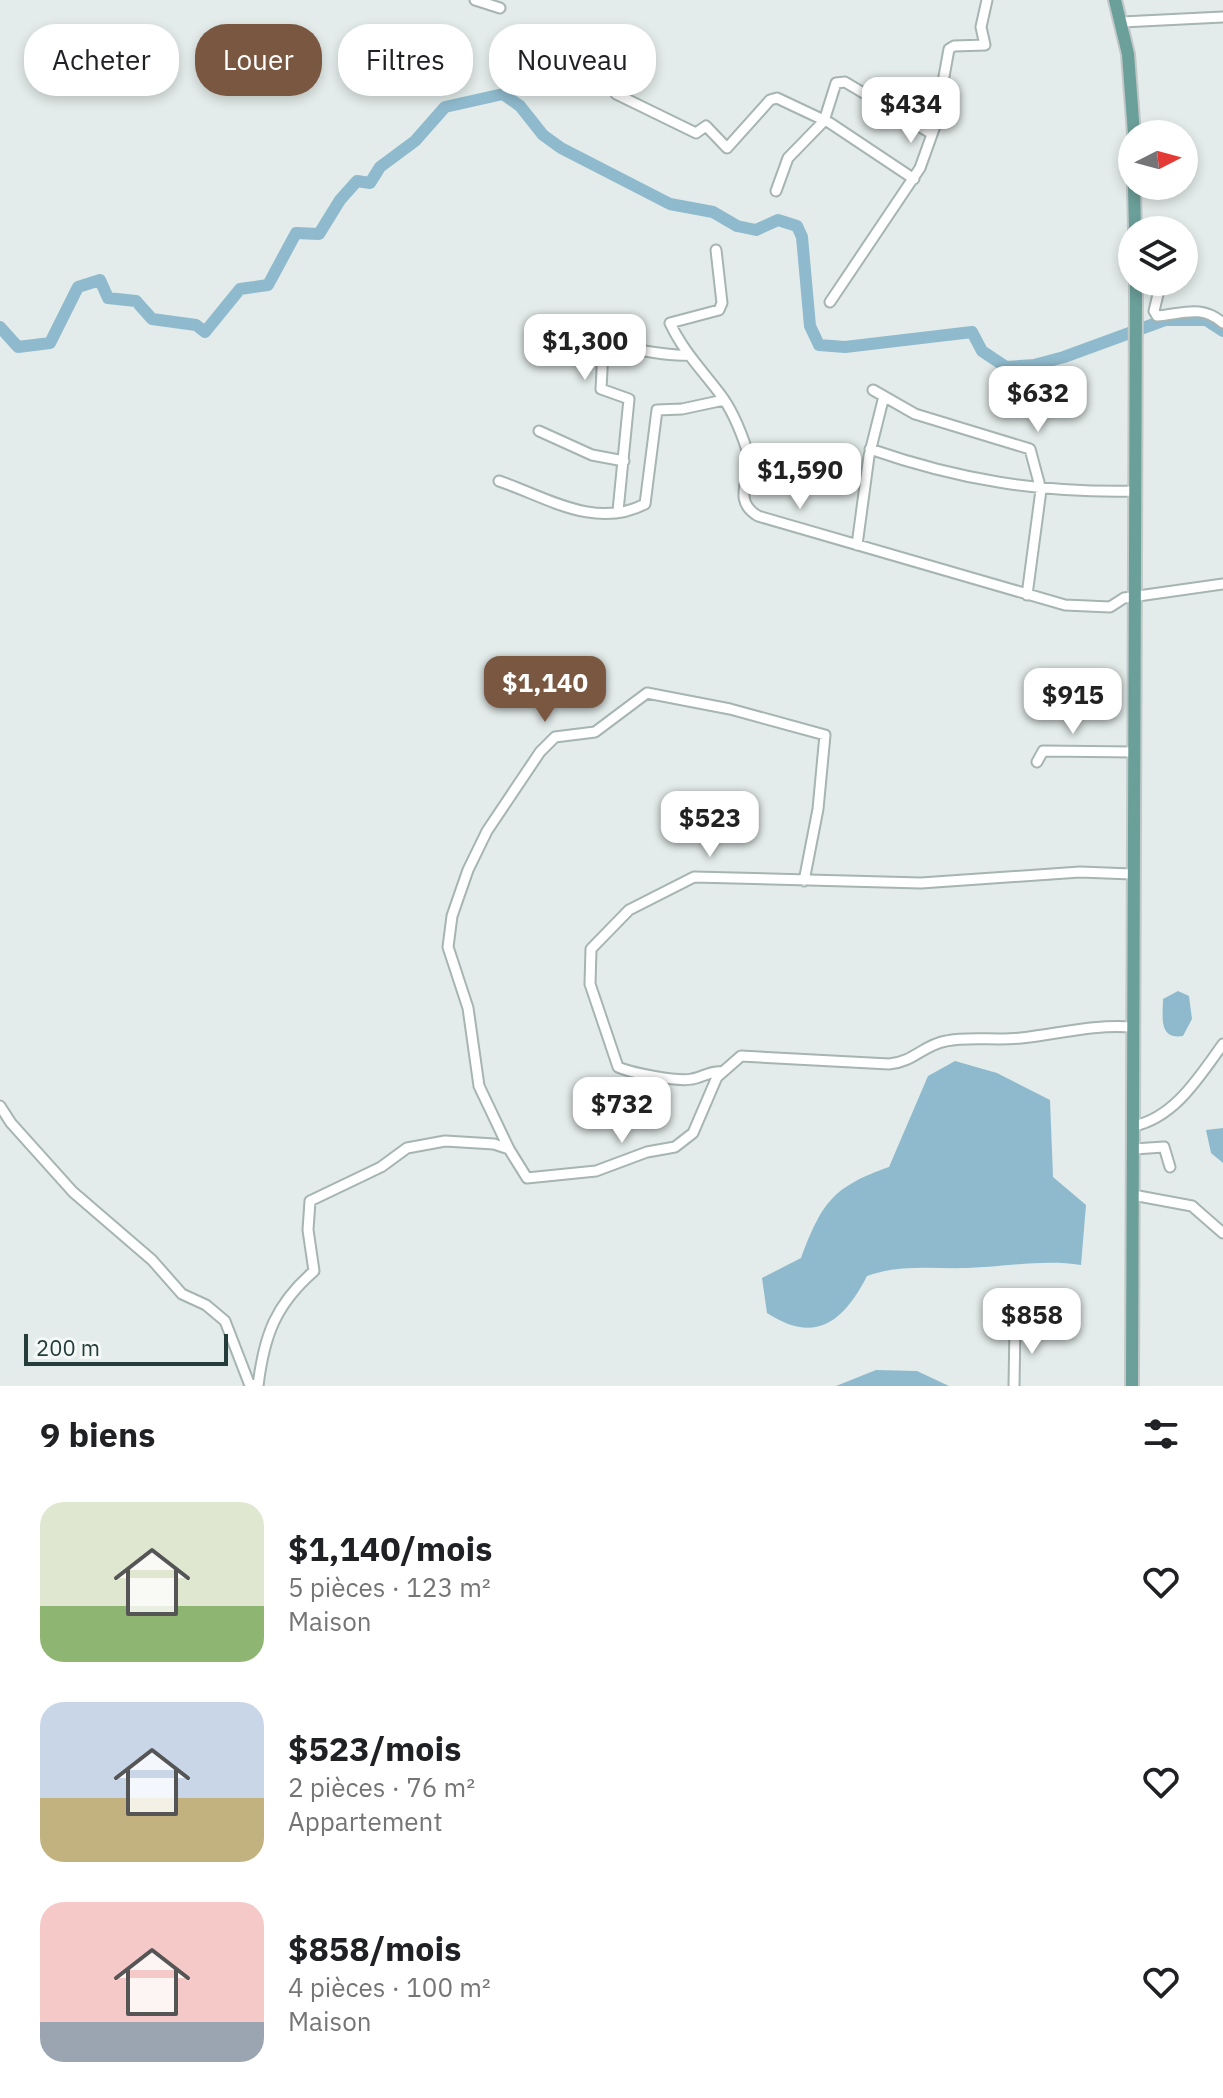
<!DOCTYPE html>
<html lang="fr">
<meta charset="utf-8">
<style>
body{margin:0;font-family:"IBM Plex Sans",sans-serif;background:#f6f6f6;color:#202124;height:100vh;display:flex;flex-direction:column;font-size:30px;white-space:nowrap}
*{box-sizing:border-box;margin:0}
p{font-size:26px;color:#757577}
.icon{flex:none;width:44px;height:44px;fill:none;stroke:currentColor;stroke-width:2;stroke-linecap:round;stroke-linejoin:round}
.map{position:relative;height:1386px;overflow:hidden}
.side{display:flex;flex-direction:column;background:#fff;flex:1}
.side>*{flex:none}
.banner{position:absolute;left:24px;top:24px;width:800px;height:72px;display:flex;gap:16px}
.needle{width:52px;rotate:84deg}
.fabs{position:absolute;left:1118px;top:120px;display:grid;gap:16px}
.fabs a{display:grid;place-items:center;width:80px;height:80px;border-radius:50%;background:#fff;box-shadow:0 4px 12px #0003;font-size:40px}
.scale{position:absolute;left:24px;bottom:20px;width:204px;box-sizing:border-box;padding-left:8px;border:4px solid #243c3a;border-top:0;font-size:22px;line-height:28px;white-space:nowrap;color:#243c3a;-webkit-text-stroke:6px #f4f9f7;paint-order:stroke}
.price{position:absolute;translate:-50% -68px;padding:0 18px;border-radius:16px;background:#fff;color:#222;font-size:26px;line-height:52px;filter:drop-shadow(0 2px 4px #0008)}
.price::after{content:'';position:absolute;left:50%;top:48px;width:24px;height:18px;margin-left:-12px;background:inherit;clip-path:polygon(0 0,100% 0,50% 100%)}
.price.current{background:#7a5741;color:#fff}
ul{padding:0;list-style:none}
li{display:flex;align-items:center;gap:24px;height:200px;padding:0 40px}
li span{display:grid;place-items:center;flex:none;width:224px;height:160px;border-radius:24px;color:#555}
li>.icon{margin-inline-start:auto}
span .icon{width:96px;height:96px;fill:#fffc;stroke-width:1}
li b{font-size:34px}
h2{display:flex;justify-content:space-between;align-items:center;height:96px;padding:0 40px;font-size:34px}
.chip{padding:0 28px;border-radius:32px;background:#fff;box-shadow:0 4px 12px #0003;font-size:28px;line-height:72px}
.chip.current{background:#7a5741;color:#fff}
.map>svg:first-child{display:block}
.water{fill:#8fbacd}
.lines{fill:none;stroke-linecap:round;stroke-linejoin:round}
.river{stroke:#8fbacd;stroke-width:12}
.minor-casing{stroke:#a6b4b2;stroke-width:13}
.major-casing{stroke:#c2c8c8;stroke-width:16}
.minor{stroke:#fff;stroke-width:9}
.major{stroke:#6b9f99;stroke-width:12}
</style>
<div class="map">
<svg width="1223" height="1386" viewBox="0 0 1223 1386">
<rect width="100%" height="100%" fill="#e3ecea"/>
<!-- water -->
<path class="water" d="M1178 991 1189 996 1192 1019 1183 1036C1158 1040 1163 1016 1163 999Z
M955 1061 997 1073 1050 1100 1053 1177 1086 1205 1081 1265C1043 1259 1005 1267 967 1268 933 1269 900 1264 867 1276 844 1321 816 1345 767 1313L762 1278 801 1258C822 1203 832 1187 889 1167L928 1076Z
M1223 1128V1163L1211 1153 1206 1130Z
M876 1370 917 1371 949 1386H836Z"/>
<g class="lines">
<!-- river -->
<path class="river" d="M0 327 18 347 50 343 78 287 100 280 108 298 136 301 152 319 196 325 205 332 240 289 268 285 296 233 319 234 340 200 357 181 370 183 380 167 415 141 445 107 503 94 520 106 543 135 561 148 670 204 713 212 737 226 756 230 778 220 797 226 802 237 810 326 819 345 845 347 972 332 982 351 1006 367 1034 365 1064 357 1165 320H1206L1223 331"/>
<defs>
<path id="minor" d="M475 0 500 8
M1122 22 1223 17
M616 94 696 133 706 126 727 148 770 100 777 98 830 123 914 179
M776 191 788 158 824 121 836 83 845 82 932 134
M716 250 722 303 719 310 670 323C683 351 702 370 720 394 731 408 741 432 747 450 755 475 729 499 758 516L1065 605 1110 607 1124 598 1223 584
M1161 282 1154 311 1157 316C1183 314 1201 304 1223 323
M830 302 920 168 935 126 949 49 954 46 985 45 981 27 987 0
M873 390 915 414 1030 449 1041 490 1027 595
M539 431 592 455 624 461
M870 449C959 480 1040 493 1135 491
M499 481C546 497 595 530 645 504L657 410 682 409 724 400
M618 511 629 399 601 389 603 351C631 344 659 357 688 355
M857 545 869 456 884 396
M1037 762 1043 751 1135 752
M723 1072C712 1070 703 1077 692 1079 678 1082 631 1073 618 1067L590 984 591 949 629 910 694 877 921 883 1080 872 1132 874
M0 1106 11 1123 73 1192 152 1260 182 1294 206 1305 225 1321 249 1383 258 1386
M1134 1126C1175 1117 1199 1077 1223 1044
M509 1149 479 1086 468 1008 448 947 452 916 468 870 487 831 540 752 555 737 595 732 647 693 730 709 825 735 818 809 804 881
M1134 1149 1164 1147 1170 1167
M1133 1195 1192 1206 1223 1233
M258 1386C264 1335 276 1304 314 1271L308 1230 310 1201 381 1167 407 1148 445 1141 494 1144 509 1149 527 1178 596 1171 647 1152 675 1147 693 1133 717 1077 741 1056 889 1064C914 1062 923 1045 946 1041 970 1036 996 1041 1021 1038 1058 1034 1094 1024 1132 1027
M1014 1386 1015 1324"/>
<path id="major" d="M1115 0 1128 54 1134 134
M1134 186 1135 230
M1132 1386 1136 282"/>
</defs>
<!-- minor casing -->
<use href="#minor" class="minor-casing"/>
<!-- major casing -->
<use href="#major" class="major-casing"/>
<!-- minor -->
<use href="#minor" class="minor"/>
<!-- major -->
<use href="#major" class="major"/>
</g>
</svg>
<div class="fabs">
<a><svg class="needle" viewBox="-14 -14 28 28"><path d="M0-13l5 13h-10z" fill="#e53935"/><path d="M0 13l5-13h-10z" fill="#757577"/></svg></a>
<a><svg class="icon" aria-label="layers" viewBox="0 0 24 24"><path d="M12 4l9 5-9 5-9-5zM3 14l9 5 9-5"/></svg></a>
</div>
<div class="scale">200 m</div>
<b class="price" style="left:911px;top:145px">$434</b>
<b class="price" style="left:585px;top:382px">$1,300</b>
<b class="price" style="left:1038px;top:434px">$632</b>
<b class="price" style="left:800px;top:511px">$1,590</b>
<b class="price current" style="left:545px;top:724px">$1,140</b>
<b class="price" style="left:1073px;top:736px">$915</b>
<b class="price" style="left:710px;top:859px">$523</b>
<b class="price" style="left:622px;top:1145px">$732</b>
<b class="price" style="left:1032px;top:1356px">$858</b>
<div class="banner">
<a class="chip">Acheter</a>
<a class="chip current">Louer</a>
<a class="chip">Filtres</a>
<a class="chip">Nouveau</a>
</div>
</div>
<section class="side">
<h2>9 biens<svg class="icon" aria-label="filters" viewBox="0 0 24 24"><path d="M4 7h16M4 17h16"/><circle cx="9" cy="7" r="2"/><circle cx="15" cy="17" r="2"/></svg></h2>
<ul>
<li><span style="background:linear-gradient(#dfe7d0 65%,#8fb573 0)"><svg class="icon" aria-label="home" viewBox="0 0 24 24"><path d="M3 11l9-7 9 7M6 9v11h12V9"/></svg></span><div><b>$1,140/mois</b><p>5 pièces · 123 m²</p><p>Maison</p></div><svg class="icon" aria-label="heart" viewBox="0 0 24 24"><path d="M12 20l-8-8c-3-5 5-10 8-4 3-6 11-1 8 4z"/></svg></li>
<li><span style="background:linear-gradient(#c9d6e8 60%,#c2b280 0)"><svg class="icon" aria-label="home" viewBox="0 0 24 24"><path d="M3 11l9-7 9 7M6 9v11h12V9"/></svg></span><div><b>$523/mois</b><p>2 pièces · 76 m²</p><p>Appartement</p></div><svg class="icon" aria-label="heart" viewBox="0 0 24 24"><path d="M12 20l-8-8c-3-5 5-10 8-4 3-6 11-1 8 4z"/></svg></li>
<li><span style="background:linear-gradient(#f6c9c9 75%,#9aa5b1 0)"><svg class="icon" aria-label="home" viewBox="0 0 24 24"><path d="M3 11l9-7 9 7M6 9v11h12V9"/></svg></span><div><b>$858/mois</b><p>4 pièces · 100 m²</p><p>Maison</p></div><svg class="icon" aria-label="heart" viewBox="0 0 24 24"><path d="M12 20l-8-8c-3-5 5-10 8-4 3-6 11-1 8 4z"/></svg></li>
</ul>
</section>
